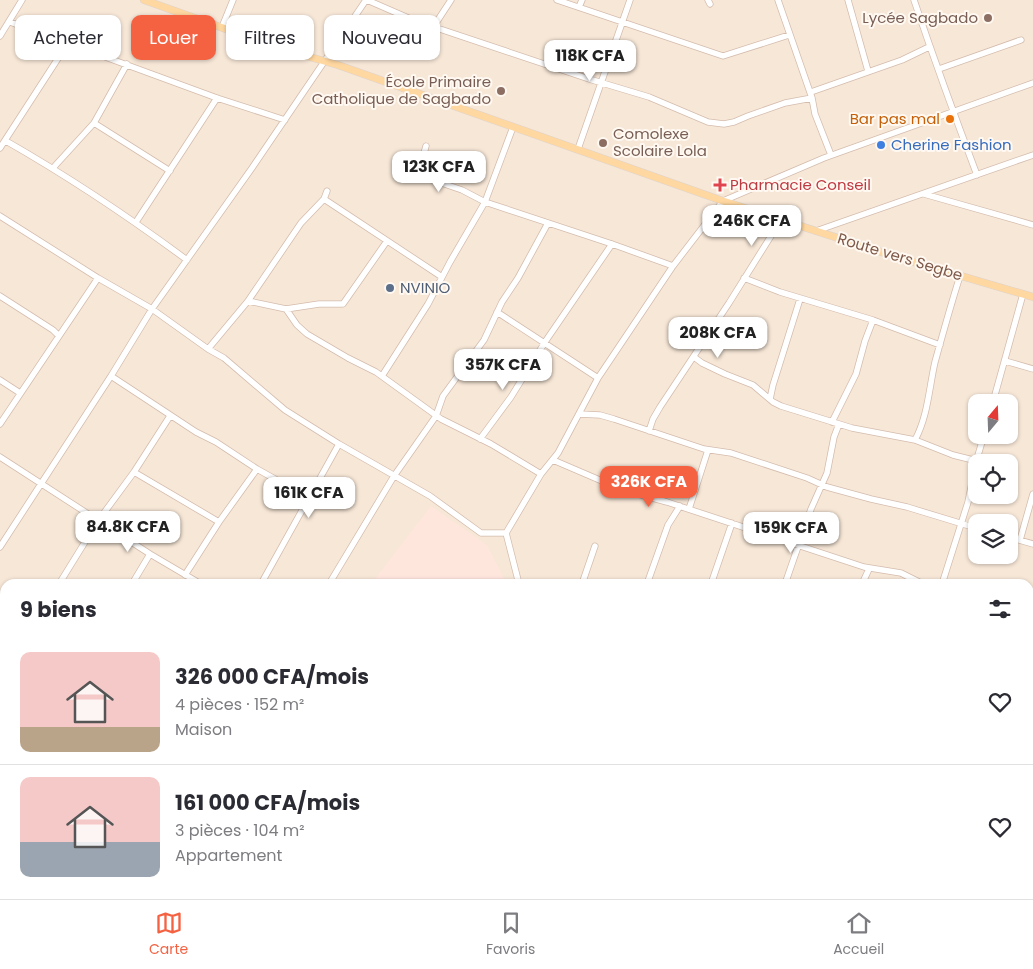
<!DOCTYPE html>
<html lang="fr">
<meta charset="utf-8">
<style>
body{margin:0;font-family:Poppins,sans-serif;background:#f2f2f3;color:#2b2b33;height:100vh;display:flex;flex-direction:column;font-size:19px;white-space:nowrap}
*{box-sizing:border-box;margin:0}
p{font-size:16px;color:#7c7c81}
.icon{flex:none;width:28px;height:28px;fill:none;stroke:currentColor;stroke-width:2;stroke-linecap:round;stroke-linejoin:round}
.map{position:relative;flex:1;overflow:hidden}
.sheet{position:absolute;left:0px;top:579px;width:1034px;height:321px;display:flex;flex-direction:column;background:#fff;border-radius:15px 15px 0 0;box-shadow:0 1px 4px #0004}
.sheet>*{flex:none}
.hud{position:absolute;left:15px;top:15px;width:500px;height:45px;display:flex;gap:10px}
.needle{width:32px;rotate:19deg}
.fabs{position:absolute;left:968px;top:394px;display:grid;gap:10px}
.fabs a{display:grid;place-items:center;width:50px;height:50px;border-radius:10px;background:#fff;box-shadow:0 1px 4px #0004;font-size:25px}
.price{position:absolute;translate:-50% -42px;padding:0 11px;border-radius:10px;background:#fff;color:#222;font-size:16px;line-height:32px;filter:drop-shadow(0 1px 2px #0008)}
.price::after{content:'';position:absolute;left:50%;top:30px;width:15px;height:11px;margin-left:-8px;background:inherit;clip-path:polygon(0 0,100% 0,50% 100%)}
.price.selected{background:#f56242;color:#fff}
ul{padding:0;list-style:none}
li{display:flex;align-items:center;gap:15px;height:125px;padding:0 20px}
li+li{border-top:1px solid #e1e1e2}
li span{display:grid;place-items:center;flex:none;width:140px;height:100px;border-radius:10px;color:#555}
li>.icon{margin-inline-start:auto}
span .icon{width:60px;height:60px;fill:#fffc;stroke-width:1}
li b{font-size:21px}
h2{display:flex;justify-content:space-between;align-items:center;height:60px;padding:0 20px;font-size:21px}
.tag{padding:0 18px;border-radius:10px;background:#fff;box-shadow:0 1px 4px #0004;font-size:18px;line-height:45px}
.tag.selected{background:#f56242;color:#fff}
.menu{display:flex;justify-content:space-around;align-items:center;height:70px;border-top:1px solid #e1e1e2;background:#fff;font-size:14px;color:#7c7c81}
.menu a{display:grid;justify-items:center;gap:2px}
.menu .selected{color:#f56242}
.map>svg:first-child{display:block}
.residential{fill:#f7e7d7;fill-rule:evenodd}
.commercial{fill:#ffe6dd}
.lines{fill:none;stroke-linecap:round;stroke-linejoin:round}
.minor-casing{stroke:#d4bcad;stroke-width:7}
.major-casing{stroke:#ddd4d0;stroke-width:8}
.minor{stroke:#fff;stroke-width:5.5}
.major{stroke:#ffd7a0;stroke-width:7}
.education-dot{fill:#8d6e63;stroke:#fff9f2;stroke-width:2}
.food-dot{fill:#e8710a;stroke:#fff9f2;stroke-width:2}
.shop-dot{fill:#3f7fe0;stroke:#fff9f2;stroke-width:2}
.health-dot{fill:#e0444e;stroke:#fff9f2;stroke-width:2}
.service-dot{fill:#5c6f8a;stroke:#fff9f2;stroke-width:2}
.labels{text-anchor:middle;stroke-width:4;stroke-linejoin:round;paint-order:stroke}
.education-label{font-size:15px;fill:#785e54;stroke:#fff9f2;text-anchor:end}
.food-label{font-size:15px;fill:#c56008;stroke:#fff9f2;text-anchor:end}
.shop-label{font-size:15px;fill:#366cbe;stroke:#fff9f2;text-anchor:start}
.health-label{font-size:15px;fill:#be3a42;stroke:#fff9f2;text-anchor:start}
.street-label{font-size:15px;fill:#7e5949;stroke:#fff9f2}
.service-label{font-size:15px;fill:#4e5e75;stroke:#fff9f2;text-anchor:start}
</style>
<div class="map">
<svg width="1033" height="899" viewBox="0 0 1033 899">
<rect width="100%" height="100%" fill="#fff6ea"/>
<!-- residential -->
<path class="residential" d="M0 0H1033V899H0ZM976 402H1009V435H976ZM976 462H1009V495H976ZM976 522H1009V555H976ZM5 584H1029V895H5Z"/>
<!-- commercial -->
<path class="commercial" d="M431 506 487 545 507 584H371Z"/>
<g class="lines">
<defs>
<path id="minor" d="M367 0 413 20 589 79 649 97 708 122 724 124 734 122 748 116 785 103 812 98 778 0
M557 0 723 56 789 35
M708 0 710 4
M848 0 868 71
M914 0C934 59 955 117 977 175
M579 7 582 0
M10 22 217 98 285 120
M434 26 451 0
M222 27 233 0
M0 36 22 0
M939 69 1021 40
M811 92 902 60 929 47
M812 98 815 114 831 155
M94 123 170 171
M6 141C69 177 129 217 187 260
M426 146 419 171 421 176 462 190 485 202 612 244 673 266
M0 148 68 43
M578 149 630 0
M53 168 94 123 127 64
M924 194 1033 225
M324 199 442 277
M0 216 98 278 152 309 208 349 224 358 285 410 339 444 430 496 481 533H506
M136 222 217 98
M816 231 1033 155
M744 278 780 292 873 320 940 345
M0 296 53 330 58 335
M248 301 286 309 319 304H343L387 241
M286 309 297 325 307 334 348 358 376 372 441 419 491 444 541 474
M497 312 598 378
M208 349 248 301 301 223 324 199 327 191
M694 357 702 363 725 374 753 385 773 402 781 406 852 428 915 440 953 455 977 461
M1005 361 1033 369
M111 376 196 432 216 442 257 469 309 498
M382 376 428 304 450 262 485 202 513 127
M0 380 20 393
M770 399 773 385 800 299
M993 402 1023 294
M579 414 600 415 614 419 704 449 731 453 807 478 827 487 871 499 907 507 976 528
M832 422 856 374 865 341 873 320
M0 424 98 278
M649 431 653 419 660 407 729 303 781 220
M480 439 511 397 545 342 612 244
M915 440C928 416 929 388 935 362 943 333 951 304 960 276
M0 457 150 554 201 584
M553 460 623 490 667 502 864 567 901 573 923 584
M976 462 984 435
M134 472 219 522
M689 509 708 450
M1009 537 1033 544
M1020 540 1033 494
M0 547 111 376 152 309 252 168 366 0
M185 575 219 522 257 469
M59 584 98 521 134 472 170 416
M132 584 150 554
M261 584 339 444
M329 584 394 476 436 416 443 396 484 340 502 302 518 278 548 223
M519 584 506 533 541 474 558 453 598 378 673 266 723 201 824 158 1033 83
M582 584 595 546
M647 584 668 525 680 506
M711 584 732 523
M785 584 811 509 827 473 834 437 839 424
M862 584 869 569
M942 584 968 502 976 463
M1029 614 1033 615
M0 630 5 633
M1029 688 1033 703
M0 711 5 714
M0 793 5 796
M1029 842 1033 840
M0 886 5 888
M25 895 35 899
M141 895 143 899
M210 895 213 899
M289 895 291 899
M571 895 573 899
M672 895 674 899
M738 895V899
M878 895 879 899
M176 899 183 895
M338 899 346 895
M478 899 485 896
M764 899 772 895
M909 899 918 895"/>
<path id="major" d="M144 0 282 49 338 65 723 201 900 258 1033 297"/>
</defs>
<!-- minor casing -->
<use href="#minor" class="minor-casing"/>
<!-- major casing -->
<use href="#major" class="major-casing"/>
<!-- minor -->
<use href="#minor" class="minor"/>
<!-- major -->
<use href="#major" class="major"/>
</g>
<!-- markers -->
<g class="education-dot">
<circle cx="988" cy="18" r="5"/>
<circle cx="501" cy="91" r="5"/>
<circle cx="603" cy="143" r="5"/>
</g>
<circle class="food-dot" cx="950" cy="119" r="5"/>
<circle class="shop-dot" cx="881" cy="145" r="5"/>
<path class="health-dot" d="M717.5 177.5h5v5h5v5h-5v5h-5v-5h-5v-5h5z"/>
<circle class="service-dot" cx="390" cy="288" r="5"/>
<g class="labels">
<!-- education labels -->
<g class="education-label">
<text x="978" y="23">Lycée Sagbado</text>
<text x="491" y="87">École Primaire<tspan x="491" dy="17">Catholique de Sagbado</tspan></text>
<text x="613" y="139" text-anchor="start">Comolexe<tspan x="613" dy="17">Scolaire Lola</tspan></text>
</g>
<!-- food labels -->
<g class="food-label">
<text x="940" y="124">Bar pas mal</text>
</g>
<!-- shop labels -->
<g class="shop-label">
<text x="891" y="150">Cherine Fashion</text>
</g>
<!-- health labels -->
<g class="health-label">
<text x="730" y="190">Pharmacie Conseil</text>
</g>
<!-- street labels -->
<g class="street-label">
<text transform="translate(900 257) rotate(17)" y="5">Route vers Segbe</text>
</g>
<!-- service labels -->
<g class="service-label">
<text x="400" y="293">NVINIO</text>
</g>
</g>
</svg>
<div class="fabs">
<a><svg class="needle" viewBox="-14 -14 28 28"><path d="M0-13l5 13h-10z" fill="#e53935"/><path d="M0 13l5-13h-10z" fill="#7c7c81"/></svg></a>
<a><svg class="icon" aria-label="locate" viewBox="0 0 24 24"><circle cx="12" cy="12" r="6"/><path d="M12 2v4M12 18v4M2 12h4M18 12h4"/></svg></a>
<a><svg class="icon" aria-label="layers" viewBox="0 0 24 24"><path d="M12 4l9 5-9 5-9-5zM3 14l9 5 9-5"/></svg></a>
</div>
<b class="price" style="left:590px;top:82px">118K CFA</b>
<b class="price" style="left:439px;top:193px">123K CFA</b>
<b class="price" style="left:752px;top:247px">246K CFA</b>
<b class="price" style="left:718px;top:359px">208K CFA</b>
<b class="price" style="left:503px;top:391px">357K CFA</b>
<b class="price selected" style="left:649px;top:508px">326K CFA</b>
<b class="price" style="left:309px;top:519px">161K CFA</b>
<b class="price" style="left:128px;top:553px">84.8K CFA</b>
<b class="price" style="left:791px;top:554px">159K CFA</b>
<div class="hud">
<a class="tag">Acheter</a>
<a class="tag selected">Louer</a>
<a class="tag">Filtres</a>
<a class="tag">Nouveau</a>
</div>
<section class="sheet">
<h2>9 biens<svg class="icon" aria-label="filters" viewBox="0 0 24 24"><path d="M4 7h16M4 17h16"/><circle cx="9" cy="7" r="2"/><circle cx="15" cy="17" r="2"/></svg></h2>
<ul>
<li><span style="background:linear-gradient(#f6c9c9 75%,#b9a48a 0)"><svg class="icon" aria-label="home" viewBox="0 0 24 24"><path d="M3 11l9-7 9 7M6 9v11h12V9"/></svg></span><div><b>326 000 CFA/mois</b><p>4 pièces · 152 m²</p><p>Maison</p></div><svg class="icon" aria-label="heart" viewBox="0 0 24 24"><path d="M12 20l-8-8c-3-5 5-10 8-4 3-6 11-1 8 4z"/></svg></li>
<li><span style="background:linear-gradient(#f6c9c9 65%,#9aa5b1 0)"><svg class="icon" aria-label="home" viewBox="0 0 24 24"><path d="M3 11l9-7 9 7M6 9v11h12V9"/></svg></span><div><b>161 000 CFA/mois</b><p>3 pièces · 104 m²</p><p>Appartement</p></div><svg class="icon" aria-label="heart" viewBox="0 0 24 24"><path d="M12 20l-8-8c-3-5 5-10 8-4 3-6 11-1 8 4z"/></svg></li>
</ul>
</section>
</div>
<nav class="menu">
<a class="selected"><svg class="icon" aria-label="map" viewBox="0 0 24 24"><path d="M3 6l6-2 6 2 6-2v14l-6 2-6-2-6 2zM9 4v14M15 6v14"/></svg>Carte</a>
<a><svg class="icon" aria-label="saved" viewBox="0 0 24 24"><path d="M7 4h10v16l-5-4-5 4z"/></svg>Favoris</a>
<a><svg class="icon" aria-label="home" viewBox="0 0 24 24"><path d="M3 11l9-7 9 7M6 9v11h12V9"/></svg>Accueil</a>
</nav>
